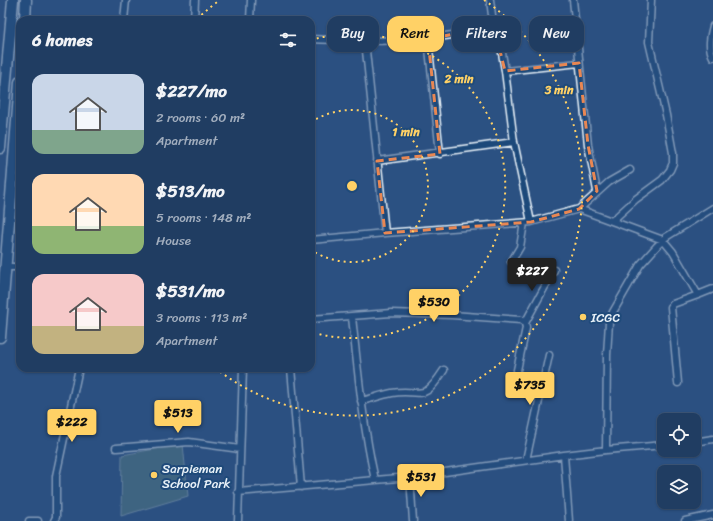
<!DOCTYPE html>
<meta charset="utf-8">
<style>
body{margin:0;font-family:Sriracha,sans-serif;background:#2d486b;color:#f1f3f6;height:100vh;display:flex;flex-direction:column;font-size:15px;white-space:nowrap}
*{box-sizing:border-box;margin:0}
p{font-size:13px;color:#a2aebe}
.icon{flex:none;width:22px;height:22px;fill:none;stroke:currentColor;stroke-width:2;stroke-linecap:round;stroke-linejoin:round}
.map{position:relative;flex:1;overflow:hidden}
.side{position:absolute;left:16px;top:16px;width:299px;height:356px;display:flex;flex-direction:column;background:#203d62;border-radius:12px;box-shadow:0 1px 3px #0004,0 0 0 1px #3d5677}
.side>*{flex:none}
.hud{position:absolute;left:327px;top:16px;width:326px;height:36px;display:flex;gap:8px}
.buttons{position:absolute;left:657px;top:413px;display:grid;gap:8px}
.buttons a{display:grid;place-items:center;width:44px;height:44px;border-radius:8px;background:#203d62;box-shadow:0 1px 3px #0004,0 0 0 1px #3d5677;font-size:20px}
.price{position:absolute;translate:-50% -34px;padding:0 9px;border-radius:4px;background:#ffd166;color:#111;font-size:13px;line-height:26px;filter:drop-shadow(0 1px 2px #0008)}
.price::after{content:'';position:absolute;left:50%;top:24px;width:12px;height:9px;margin-left:-6px;background:inherit;clip-path:polygon(0 0,100% 0,50% 100%)}
.price.on{background:#222;color:#fff}
ul{padding:0;list-style:none}
li{display:flex;align-items:center;gap:12px;height:100px;padding:0 16px}
li span{display:grid;place-items:center;flex:none;width:112px;height:80px;border-radius:12px;color:#555}
li>.icon{margin-inline-start:auto}
span .icon{width:48px;height:48px;fill:#fffc;stroke-width:1}
li b{font-size:17px}
h2{display:flex;justify-content:space-between;align-items:center;height:48px;padding:0 16px;font-size:17px}
.pill{padding:0 14px;border-radius:12px;background:#203d62;box-shadow:0 1px 3px #0004,0 0 0 1px #3d5677;font-size:14px;line-height:36px}
.pill.on{background:#ffd166;color:#111}
.map>svg:first-child{display:block}
.green{fill:#567c81;stroke:#9fb6bc}
.lines{fill:none;stroke-linecap:round;stroke-linejoin:round}
.minor-casing{stroke:#e8f1f8;stroke-width:9}
.trunk-casing{stroke:#e8f1f8;stroke-width:13}
.minor{stroke:#1f4a7a;stroke-width:6}
.trunk{stroke:#1f4a7a;stroke-width:10}
.marked{fill:none;stroke:#e88753;stroke-width:3;stroke-dasharray:8 5;stroke-linejoin:round}
.ring{fill:none;stroke:#ffd166;stroke-width:2;stroke-dasharray:2 4}
.poi-dot{fill:#ffd166;stroke:#1f4a7a;stroke-width:1.5}
.labels{text-anchor:middle;stroke-width:4;stroke-linejoin:round;paint-order:stroke}
.poi-label{font-size:13px;fill:#e8f1f8;stroke:#1f4a7a;text-anchor:start}
.centre{fill:#ffd166;stroke:#1f4a7a;stroke-width:2}
.ring-label{font-size:12px;text-anchor:middle;font-weight:bold;fill:#ffd166;stroke:#1f4a7a;stroke-width:4;stroke-linejoin:round;paint-order:stroke}
</style>
<div class="map">
<svg width="713" height="521" viewBox="0 0 713 521">
<rect width="100%" height="100%" fill="#2b5182"/>
<filter id="ink" filterUnits="userSpaceOnUse"><feTurbulence type="fractalNoise" baseFrequency=".025" numOctaves="2"/><feDisplacementMap in="SourceGraphic" scale="8" xChannelSelector="R" yChannelSelector="G"/><feConvolveMatrix kernelMatrix="1 2 1 2 8 2 1 2 1" color-interpolation-filters="sRGB"/></filter>
<g filter="url(#ink)">
<!-- green -->
<path class="green" d="M183 444 188 496 121 516 122 455Z"/>
<g class="lines">
<defs>
<path id="minor" d="M490 0 493 23 501 47 505 71 514 142 531 222
M573 0 588 145 597 191
M124 20 126 0
M194 20 195 0
M250 20 251 0
M713 26C710 37 708 47 713 57
M311 39C358 41 405 43 452 35 467 32 480 30 493 23
M428 39 440 154
M365 41 385 233
M505 71 579 63
M377 161 514 142
M579 209 663 240 673 252 698 295 713 289
M612 221 636 199 662 180 670 170 673 163V153L666 115 649 42 651 0
M311 240 385 233 531 222 579 209 609 182 630 170
M511 262 520 247 524 223
M5 267H20
M352 317C358 372 363 426 375 480
M311 319 391 313 452 315 521 320 525 323 526 328 517 370
M525 323 554 270
M291 368 301 487
M678 383 671 307 673 304 698 295
M361 401C371 399 381 395 392 393 424 388 421 405 444 370
M694 442 713 439
M116 448 189 442 240 449
M606 450 664 445
M564 455 569 521
M526 460 549 355
M410 477 413 521
M238 492 410 477 564 455 606 450 607 355 609 322 613 312 640 265 657 246 666 237 713 208
M29 521H38
M54 521 56 517V476L79 368
M238 521 243 368
M685 521 713 515"/>
<path id="trunk" d="M25 20 26 0
M0 148 13 0
M0 337 20 82"/>
</defs>
<!-- minor casing -->
<use href="#minor" class="minor-casing"/>
<!-- trunk casing -->
<use href="#trunk" class="trunk-casing"/>
<!-- minor -->
<use href="#minor" class="minor"/>
<!-- trunk -->
<use href="#trunk" class="trunk"/>
</g>
</g>
<!-- marked area -->
<path d="M0 0H713V521H0ZM493 23 505 71 579 63 588 145 597 191 579 209 531 222 385 233 377 161 440 154 428 39 481 29Z" fill="#2b5182" fill-opacity=".55" fill-rule="evenodd"/>
<path class="marked" d="M493 23 505 71 579 63 588 145 597 191 579 209 531 222 385 233 377 161 440 154 428 39 481 29Z"/>
<!-- distance rings -->
<g class="ring">
<path d="M311 122A76 76 0 1 1 311 250"/>
<path d="M311 40A152 152 0 1 1 311 332"/>
<path d="M197 19A228 228 0 0 1 220 0M484 0A228 228 0 1 1 215 368"/>
</g>
<!-- markers -->
<g class="poi-dot">
<circle cx="583" cy="317" r="4"/>
<circle cx="154" cy="475" r="4"/>
</g>
<g class="labels">
<!-- poi labels -->
<g class="poi-label">
<text x="591" y="322">ICGC</text>
<text x="162" y="473">Sarpieman<tspan x="162" dy="15">School Park</tspan></text>
</g>
</g>
<circle cx="352" cy="186" r="6" class="centre"/>
<g class="ring-label">
<text x="459" y="83">2 min</text>
<text x="559" y="94">3 min</text>
<text x="406" y="136">1 min</text>
</g>
</svg>
<div class="buttons">
<a><svg class="icon" aria-label="locate" viewBox="0 0 24 24"><circle cx="12" cy="12" r="6"/><path d="M12 2v4M12 18v4M2 12h4M18 12h4"/></svg></a>
<a><svg class="icon" aria-label="layers" viewBox="0 0 24 24"><path d="M12 4l9 5-9 5-9-5zM3 14l9 5 9-5"/></svg></a>
</div>
<b class="price on" style="left:532px;top:292px">$227</b>
<b class="price" style="left:434px;top:323px">$530</b>
<b class="price" style="left:530px;top:406px">$735</b>
<b class="price" style="left:178px;top:434px">$513</b>
<b class="price" style="left:72px;top:443px">$222</b>
<b class="price" style="left:421px;top:498px">$531</b>
<div class="hud">
<a class="pill">Buy</a>
<a class="pill on">Rent</a>
<a class="pill">Filters</a>
<a class="pill">New</a>
</div>
<section class="side">
<h2>6 homes<svg class="icon" aria-label="filters" viewBox="0 0 24 24"><path d="M4 7h16M4 17h16"/><circle cx="9" cy="7" r="2"/><circle cx="15" cy="17" r="2"/></svg></h2>
<ul>
<li><span style="background:linear-gradient(#c9d6e8 70%,#7fa58c 0)"><svg class="icon" aria-label="home" viewBox="0 0 24 24"><path d="M3 11l9-7 9 7M6 9v11h12V9"/></svg></span><div><b>$227/mo</b><p>2 rooms · 60 m²</p><p>Apartment</p></div></li>
<li><span style="background:linear-gradient(#ffd9b3 65%,#8fb573 0)"><svg class="icon" aria-label="home" viewBox="0 0 24 24"><path d="M3 11l9-7 9 7M6 9v11h12V9"/></svg></span><div><b>$513/mo</b><p>5 rooms · 148 m²</p><p>House</p></div></li>
<li><span style="background:linear-gradient(#f6c9c9 65%,#c2b280 0)"><svg class="icon" aria-label="home" viewBox="0 0 24 24"><path d="M3 11l9-7 9 7M6 9v11h12V9"/></svg></span><div><b>$531/mo</b><p>3 rooms · 113 m²</p><p>Apartment</p></div></li>
</ul>
</section>
</div>
